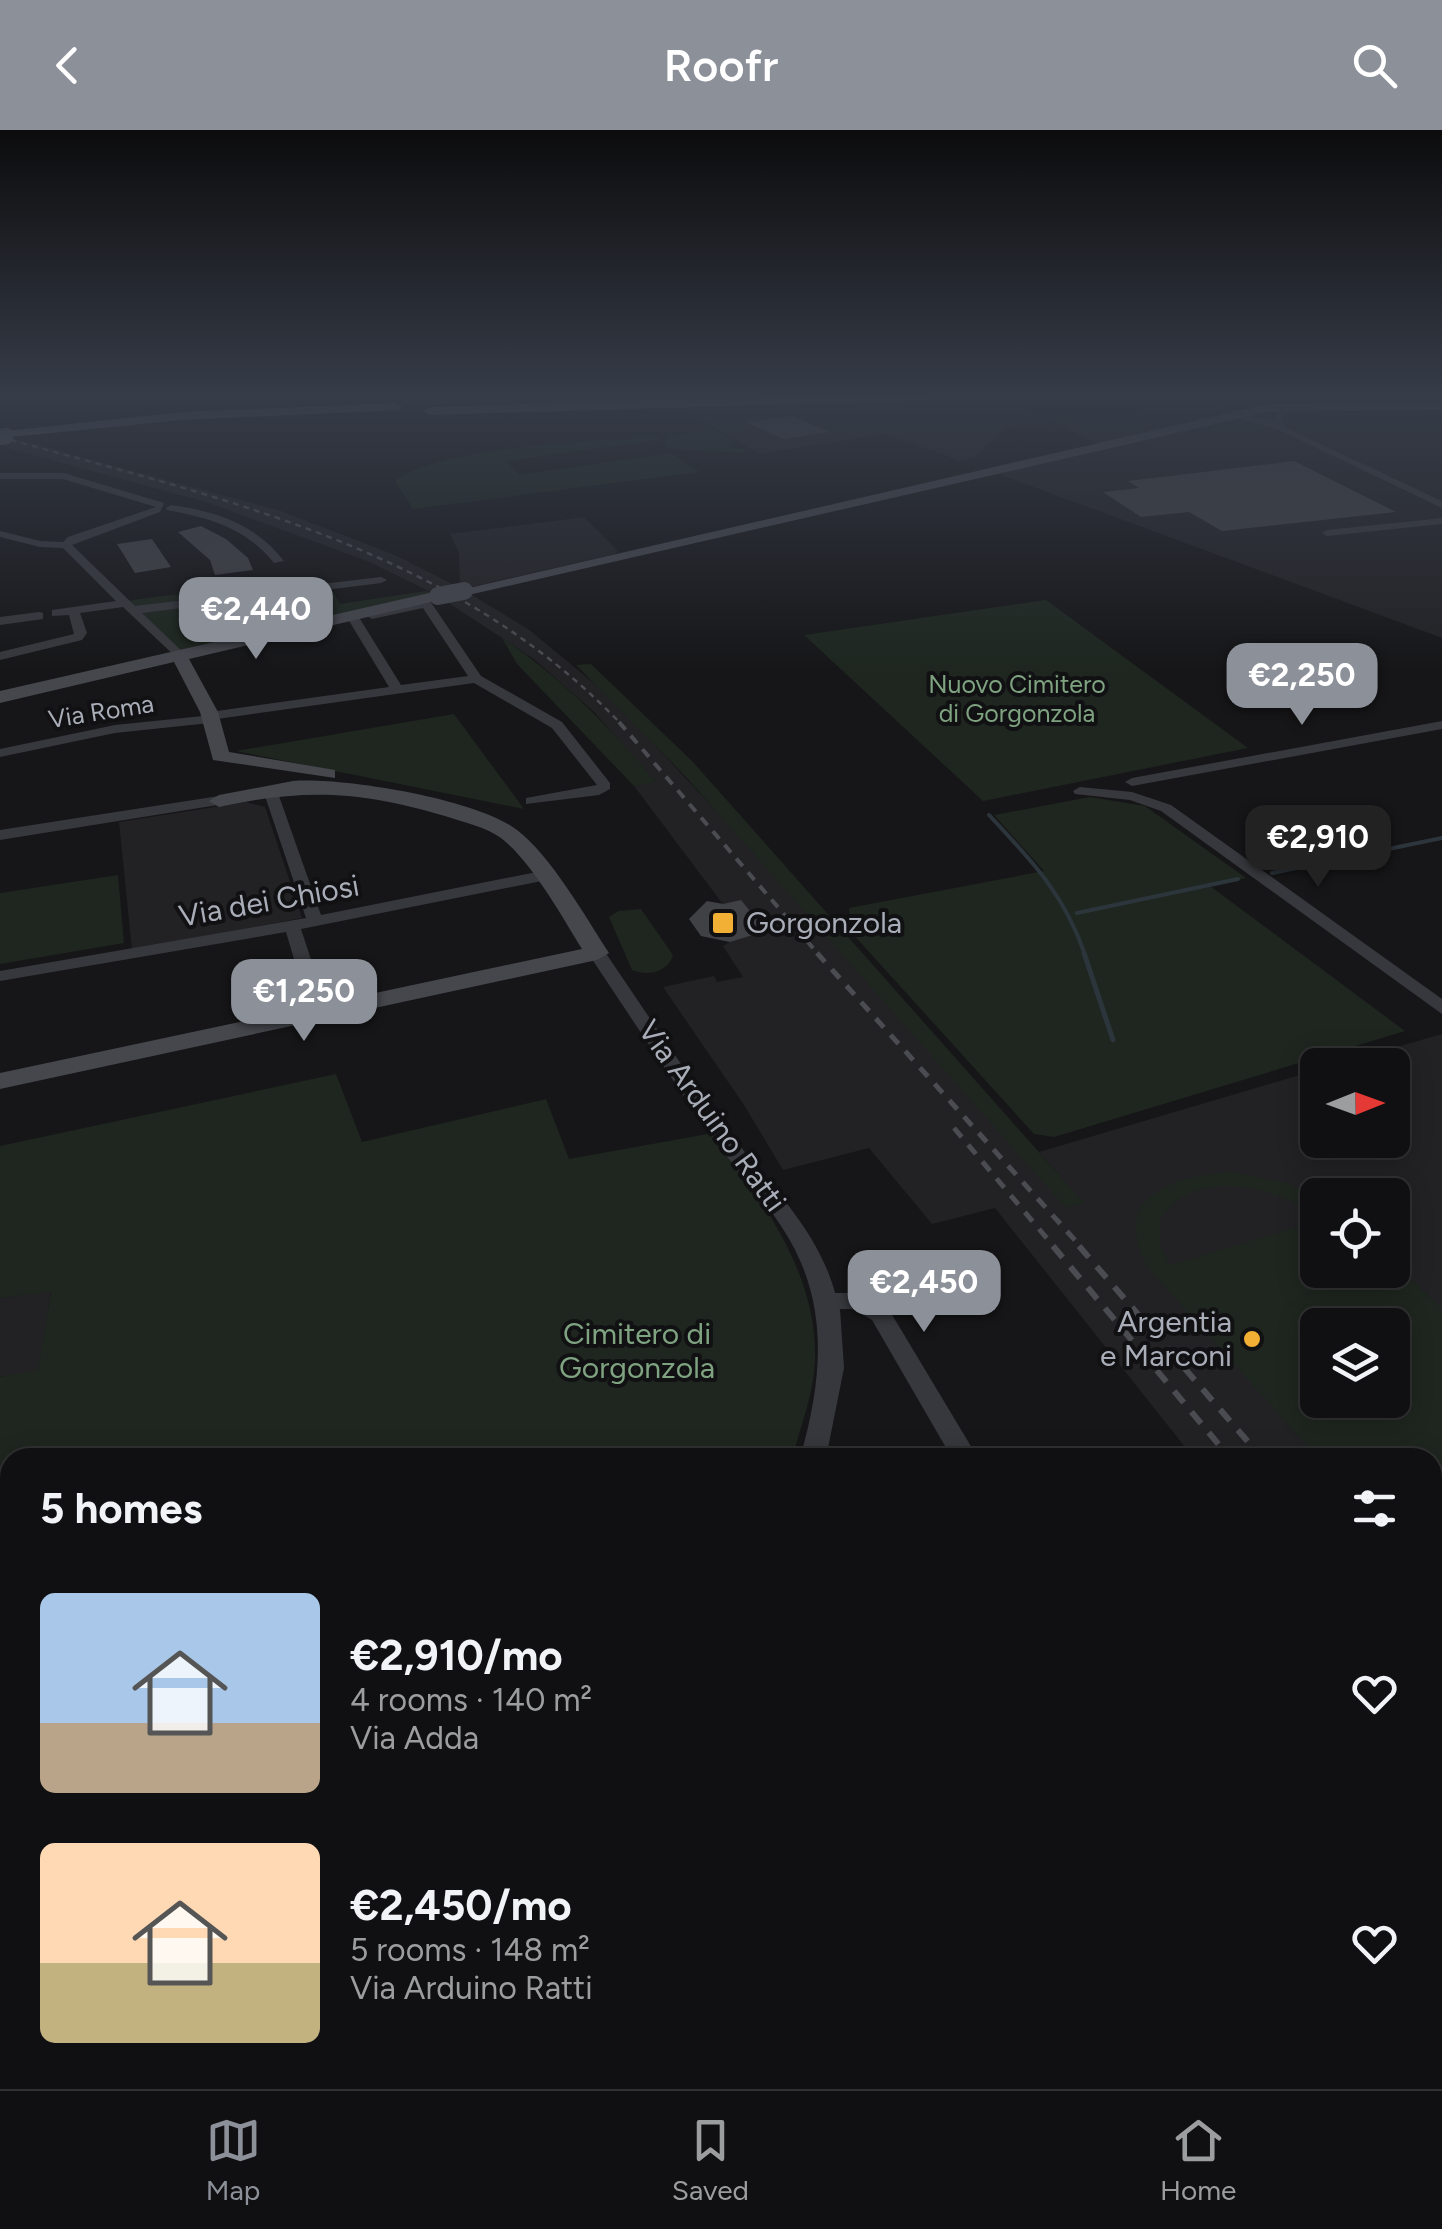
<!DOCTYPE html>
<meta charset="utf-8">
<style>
body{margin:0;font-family:Figtree,sans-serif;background:#19191b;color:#f1f3f6;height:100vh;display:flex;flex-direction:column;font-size:38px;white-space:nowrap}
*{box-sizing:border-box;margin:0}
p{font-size:32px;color:#9c9d9f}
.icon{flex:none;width:55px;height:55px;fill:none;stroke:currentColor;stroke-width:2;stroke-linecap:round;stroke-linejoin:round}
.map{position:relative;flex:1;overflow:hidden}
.sheet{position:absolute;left:0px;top:1318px;width:1442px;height:642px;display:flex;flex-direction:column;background:#101012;border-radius:30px 30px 0 0;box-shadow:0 5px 25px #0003,0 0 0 2px #303032}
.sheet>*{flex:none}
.needle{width:65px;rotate:89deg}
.fabs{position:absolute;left:1300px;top:918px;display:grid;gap:20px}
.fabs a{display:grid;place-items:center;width:110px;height:110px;border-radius:15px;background:#101012;box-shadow:0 5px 25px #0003,0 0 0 2px #303032;font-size:50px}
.price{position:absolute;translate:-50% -85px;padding:0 22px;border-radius:20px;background:#8c9099;color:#fff;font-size:32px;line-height:65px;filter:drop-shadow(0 2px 5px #0008)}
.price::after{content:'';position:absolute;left:50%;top:60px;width:30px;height:22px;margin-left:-15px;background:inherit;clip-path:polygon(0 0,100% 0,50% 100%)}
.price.on{background:#222;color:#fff}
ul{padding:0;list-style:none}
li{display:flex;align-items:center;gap:30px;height:250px;padding:0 40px}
li span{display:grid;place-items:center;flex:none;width:280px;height:200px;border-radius:15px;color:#555}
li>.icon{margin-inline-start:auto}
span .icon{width:120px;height:120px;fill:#fffc;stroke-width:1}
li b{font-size:42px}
h2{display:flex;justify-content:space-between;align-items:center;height:120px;padding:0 40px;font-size:42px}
header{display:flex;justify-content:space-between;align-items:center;height:130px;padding:0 40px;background:#8c9099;color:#fff;font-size:45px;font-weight:600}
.tab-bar{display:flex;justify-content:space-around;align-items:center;height:140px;border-top:2px solid #303032;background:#101012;font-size:28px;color:#9c9d9f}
.tab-bar a{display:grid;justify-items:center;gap:5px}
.tab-bar .on{color:#8c9099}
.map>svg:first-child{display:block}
.built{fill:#222225;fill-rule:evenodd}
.green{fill:#1e261f;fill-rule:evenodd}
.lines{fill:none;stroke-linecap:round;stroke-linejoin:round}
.stream-far1{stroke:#2c353c;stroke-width:4}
.stream{stroke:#2c353c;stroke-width:5}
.building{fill:#404145}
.street{fill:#37383d;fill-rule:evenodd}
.secondary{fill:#45474d;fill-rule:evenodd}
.primary{fill:#53555c;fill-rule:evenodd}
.rail-far4{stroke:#4a4c52;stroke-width:2.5;stroke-dasharray:6 5;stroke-linecap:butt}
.rail-far3{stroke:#4a4c52;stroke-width:4;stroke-dasharray:10 8;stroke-linecap:butt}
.rail-far2{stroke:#4a4c52;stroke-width:5;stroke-dasharray:12 10;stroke-linecap:butt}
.rail-far1{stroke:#4a4c52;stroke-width:6;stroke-dasharray:15 12;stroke-linecap:butt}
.rail{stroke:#4a4c52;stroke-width:8;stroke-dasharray:20 16;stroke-linecap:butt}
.secondary-bridge{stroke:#45474d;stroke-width:18}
.primary-bridge{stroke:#53555c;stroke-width:16}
.poi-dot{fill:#f2b134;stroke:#111113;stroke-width:4}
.labels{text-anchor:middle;stroke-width:8;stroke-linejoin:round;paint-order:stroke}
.far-park-label{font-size:25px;fill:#7fa381;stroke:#111113}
.far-street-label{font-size:25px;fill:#a8adb8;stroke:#111113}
.street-label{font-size:30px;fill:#a8adb8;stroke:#111113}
.poi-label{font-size:30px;fill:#a8adb8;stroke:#111113;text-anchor:start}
.park-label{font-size:30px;fill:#7fa381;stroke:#111113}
</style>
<header><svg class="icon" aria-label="back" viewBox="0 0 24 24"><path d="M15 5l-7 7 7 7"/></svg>Roofr<svg class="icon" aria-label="search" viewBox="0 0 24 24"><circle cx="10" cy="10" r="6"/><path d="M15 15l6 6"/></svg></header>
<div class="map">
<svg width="1442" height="1959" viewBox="0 0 1442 1959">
<rect width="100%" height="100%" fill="#161618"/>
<!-- built -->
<path class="built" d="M405 266H638L648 272 435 274 412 272Z
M1204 266 1240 283 1442 281V508L996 343 1107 318 1054 293 1005 298 974 328 960 331 885 304 761 324 677 276 1003 269 1054 293 1141 282 1103 267Z
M0 301 11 308 281 381 397 426 460 458 459 423 450 404 584 387 618 421 615 424 462 459 528 499 607 564 1083 1073 1039 1022 1317 940 1318 1010H1392V935H1335L1442 904V1642L1432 1630V1328L1193 1327 995 1078 932 1094 869 1018 783 1040 744 975 663 857 714 846 717 852 743 847 723 816 730 812 701 806 689 789 705 775 722 773 634 656 655 651 594 582 535 530 502 508 435 464 367 431 206 372 11 319 0 315ZM1318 1065H1392V1140H1318ZM1318 1195H1392V1270H1318Z
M246 672 265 677 302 788 132 820 119 692Z
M51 1161 39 1241 0 1247V1168Z"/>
<!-- green -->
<path class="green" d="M1103 267 1143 282 1054 293 1003 269Z
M713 300 735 309 728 317 746 319 743 323 669 319 664 313 667 307Z
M656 306 660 310 506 331 520 345 671 323 699 342 413 379 395 351C442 316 593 312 656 306Z
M330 456 340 474 426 461 435 464 178 526 126 471 178 464 185 489 206 486 208 490 310 478 303 459Z
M1046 470 1248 618 983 671 804 505Z
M502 508C562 548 610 597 656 652L634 656 517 534Z
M591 534 693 632 1084 1073 1066 1078 686 647 576 535Z
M454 584 524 679 236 621Z
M1090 667 1145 676 1246 748 1210 756 1405 901 1054 1007 1034 1004 851 802 849 778 1044 741 994 685Z
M118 745 124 813 0 834V763Z
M641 779 673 825C668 842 648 847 632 840L609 787 618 781Z
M336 944 362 1012 546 969 569 1029 713 1003C762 1071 818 1143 815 1231 814 1264 800 1296 793 1327L10 1328V1399L0 1401V1247L38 1240 51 1162 0 1168V1016Z
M1231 1042 1286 1053 1316 1067 1317 1086C1275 1056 1193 1036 1160 1090V1116L1170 1135 1317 1091 1318 1140H1392L1393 1132 1442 1179V1350L1433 1354 1432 1328 1317 1327 1150 1140C1106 1068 1172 1046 1231 1042ZM1318 1195H1392V1270H1318Z"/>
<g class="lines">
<!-- stream-far1 -->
<path class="stream-far1" d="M989 685C1032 731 1065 765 1085 825
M1272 743 1442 708
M1077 783 1238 749"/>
<!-- stream -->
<path class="stream" d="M1084 823 1113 910"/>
</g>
<!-- building -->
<path class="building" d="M793 286 829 302 784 309 745 292Z
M1294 331 1396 382 1222 401 1189 382 1141 387 1103 362 1139 358 1128 351Z
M201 396 226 409 248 428 253 440 215 445 210 430 178 402Z
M152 409 171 437 135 443 117 414Z
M741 770 766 801 730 812 701 806 689 789 707 771 723 774Z"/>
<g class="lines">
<!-- street -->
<path class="street" d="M395 266H407L419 273 412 275Z
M1283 277 1290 279 1281 290 1286 298 1442 371V378L1277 299 1230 286 1234 283 1272 290Z
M0 343H64L164 373 160 382 72 415 135 476 381 447 387 450 381 453 142 483 184 523V529L179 530 123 477 80 483 87 503 82 510 0 530V522L74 504 69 485 52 486V480L116 471 63 418 40 417 0 407V401L40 411 63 412 68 407 156 377 63 349H0Z
M171 375C216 381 255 394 284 431L274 433C246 398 210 388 167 380L166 378Z
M1442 388V394L1327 406 1322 403 1327 400Z
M426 470 430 471 481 546 562 592 610 653V659L599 665 526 674V668L597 655 552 598 474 553 217 589 210 593 115 603 0 627V619L115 595 203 586 210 582 389 557 348 489 354 485 360 489 401 555 468 546 423 478 372 489 366 485Z
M39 482 43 483V489L0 495V487Z
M1442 591V599L1132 656 1125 652 1132 648Z
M1080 657 1132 662 1171 675 1442 869V884L1161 681 1130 670 1075 664 1073 661Z
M272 662 279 666 321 785 547 740 555 745 547 750 301 799 322 863 313 868 304 863 286 802 0 851V841L306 788 265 666Z
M219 666 224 668V674L0 710V700Z
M597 818 603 819C645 881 686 943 730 1003 768 1054 818 1099 835 1163H858L888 1178 978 1328H952L872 1190 854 1179H840L844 1238 826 1328H800C823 1248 830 1171 783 1099 763 1067 735 1039 713 1008 670 947 629 885 588 823Z
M10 1523V1549L0 1552V1526Z
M10 1638V1668L0 1671V1641Z
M1442 1784V1818L1432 1821V1788Z
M145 1950H197L193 1959H141Z
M381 1950H433L437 1959H385Z
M535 1950H571L573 1959H537Z
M1043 1950H1102L1098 1959H1039Z"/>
<!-- secondary -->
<path class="secondary" d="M1442 272V280L1268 282 464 466 456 461 1268 274Z
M438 461 446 466 444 469 189 529 218 582 229 622 335 640V648L213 630 200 582 174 532 0 573V561Z
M293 651C343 647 477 669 517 700 551 726 585 786 609 823L597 830 0 959V943L582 819C561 785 532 732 501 708 486 697 463 692 445 686 360 661 305 658 219 677L209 671 219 665Z"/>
<!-- primary -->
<path class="primary" d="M775 266H937L930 270 430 285 423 281 430 277Z
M395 273 402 277 400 280 182 290 0 308 1 303 6 301 182 282Z"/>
<!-- rail-far4 -->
<path class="rail-far4" d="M0 307C224 369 454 419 621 594"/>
<!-- rail-far3 -->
<path class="rail-far3" d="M619 592 819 825"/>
<!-- rail-far2 -->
<path class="rail-far2" d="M817 823 1082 1118
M954 998 1055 1118"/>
<!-- rail-far1 -->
<path class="rail-far1" d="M1053 1116 1230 1328
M1079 1116 1262 1328"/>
<!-- rail -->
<path class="rail" d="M1432 1527 1442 1538
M1432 1570 1442 1582"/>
<!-- secondary-bridge -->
<path class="secondary-bridge" d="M438 466 464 461"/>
<!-- primary-bridge -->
<path class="primary-bridge" d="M0 307 6 306"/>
</g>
<!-- sky -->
<linearGradient id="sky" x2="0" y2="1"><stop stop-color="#0c0c0d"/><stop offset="0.49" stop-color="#363c48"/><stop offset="1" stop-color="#363c48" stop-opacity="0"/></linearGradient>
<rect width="1442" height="541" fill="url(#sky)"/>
<!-- markers -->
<g class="poi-dot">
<rect x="711" y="781" width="24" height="24" rx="5"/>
<circle cx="1252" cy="1209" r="10"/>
</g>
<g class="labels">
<!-- far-park labels -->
<g class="far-park-label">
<text x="1017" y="563">Nuovo Cimitero<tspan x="1017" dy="29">di Gorgonzola</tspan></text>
</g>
<!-- far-street labels -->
<g class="far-street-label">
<text transform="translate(101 581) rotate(-9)" y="9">Via Roma</text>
</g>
<!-- street labels -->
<g class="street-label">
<text transform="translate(269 771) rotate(-10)" y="10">Via dei Chiosi</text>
<text transform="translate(712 986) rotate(54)" y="10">Via Arduino Ratti</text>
</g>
<!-- poi labels -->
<g class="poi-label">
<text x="746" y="803">Gorgonzola</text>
<text x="1232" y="1202" text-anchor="end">Argentia<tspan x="1232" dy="34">e Marconi</tspan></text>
</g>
<!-- park labels -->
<g class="park-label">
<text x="637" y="1214">Cimitero di<tspan x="637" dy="34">Gorgonzola</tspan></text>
</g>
</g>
</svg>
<div class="fabs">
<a><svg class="needle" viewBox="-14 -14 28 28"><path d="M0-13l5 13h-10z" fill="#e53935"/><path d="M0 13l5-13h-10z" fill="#9c9d9f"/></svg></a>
<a><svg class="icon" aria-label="locate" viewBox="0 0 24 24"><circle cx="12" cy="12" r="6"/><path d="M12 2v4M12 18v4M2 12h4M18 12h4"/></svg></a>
<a><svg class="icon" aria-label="layers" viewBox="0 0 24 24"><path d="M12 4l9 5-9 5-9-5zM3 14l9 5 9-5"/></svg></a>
</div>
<b class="price" style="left:256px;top:532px">€2,440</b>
<b class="price" style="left:1302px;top:598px">€2,250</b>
<b class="price on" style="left:1318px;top:760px">€2,910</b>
<b class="price" style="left:304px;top:914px">€1,250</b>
<b class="price" style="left:924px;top:1205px">€2,450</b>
<section class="sheet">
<h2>5 homes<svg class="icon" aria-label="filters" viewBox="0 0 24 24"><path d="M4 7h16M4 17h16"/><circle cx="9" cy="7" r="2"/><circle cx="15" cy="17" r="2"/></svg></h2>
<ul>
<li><span style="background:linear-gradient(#a9c7e8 65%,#b9a48a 0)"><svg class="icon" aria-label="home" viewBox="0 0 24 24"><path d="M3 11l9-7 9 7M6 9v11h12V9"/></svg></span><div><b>€2,910/mo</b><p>4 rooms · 140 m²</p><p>Via Adda</p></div><svg class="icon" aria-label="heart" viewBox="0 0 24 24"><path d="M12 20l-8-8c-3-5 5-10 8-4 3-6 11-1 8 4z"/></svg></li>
<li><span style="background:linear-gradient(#ffd9b3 60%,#c2b280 0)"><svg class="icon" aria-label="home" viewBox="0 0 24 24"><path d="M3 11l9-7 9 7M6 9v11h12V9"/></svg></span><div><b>€2,450/mo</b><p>5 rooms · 148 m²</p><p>Via Arduino Ratti</p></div><svg class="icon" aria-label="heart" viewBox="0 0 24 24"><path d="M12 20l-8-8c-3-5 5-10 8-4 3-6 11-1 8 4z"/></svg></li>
</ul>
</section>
</div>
<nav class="tab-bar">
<a class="on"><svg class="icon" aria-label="map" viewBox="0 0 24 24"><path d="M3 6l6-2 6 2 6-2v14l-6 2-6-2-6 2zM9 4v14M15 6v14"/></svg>Map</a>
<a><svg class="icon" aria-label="saved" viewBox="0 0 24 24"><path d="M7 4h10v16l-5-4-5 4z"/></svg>Saved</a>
<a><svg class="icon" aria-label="home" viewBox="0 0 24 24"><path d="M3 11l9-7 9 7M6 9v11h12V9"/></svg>Home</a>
</nav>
